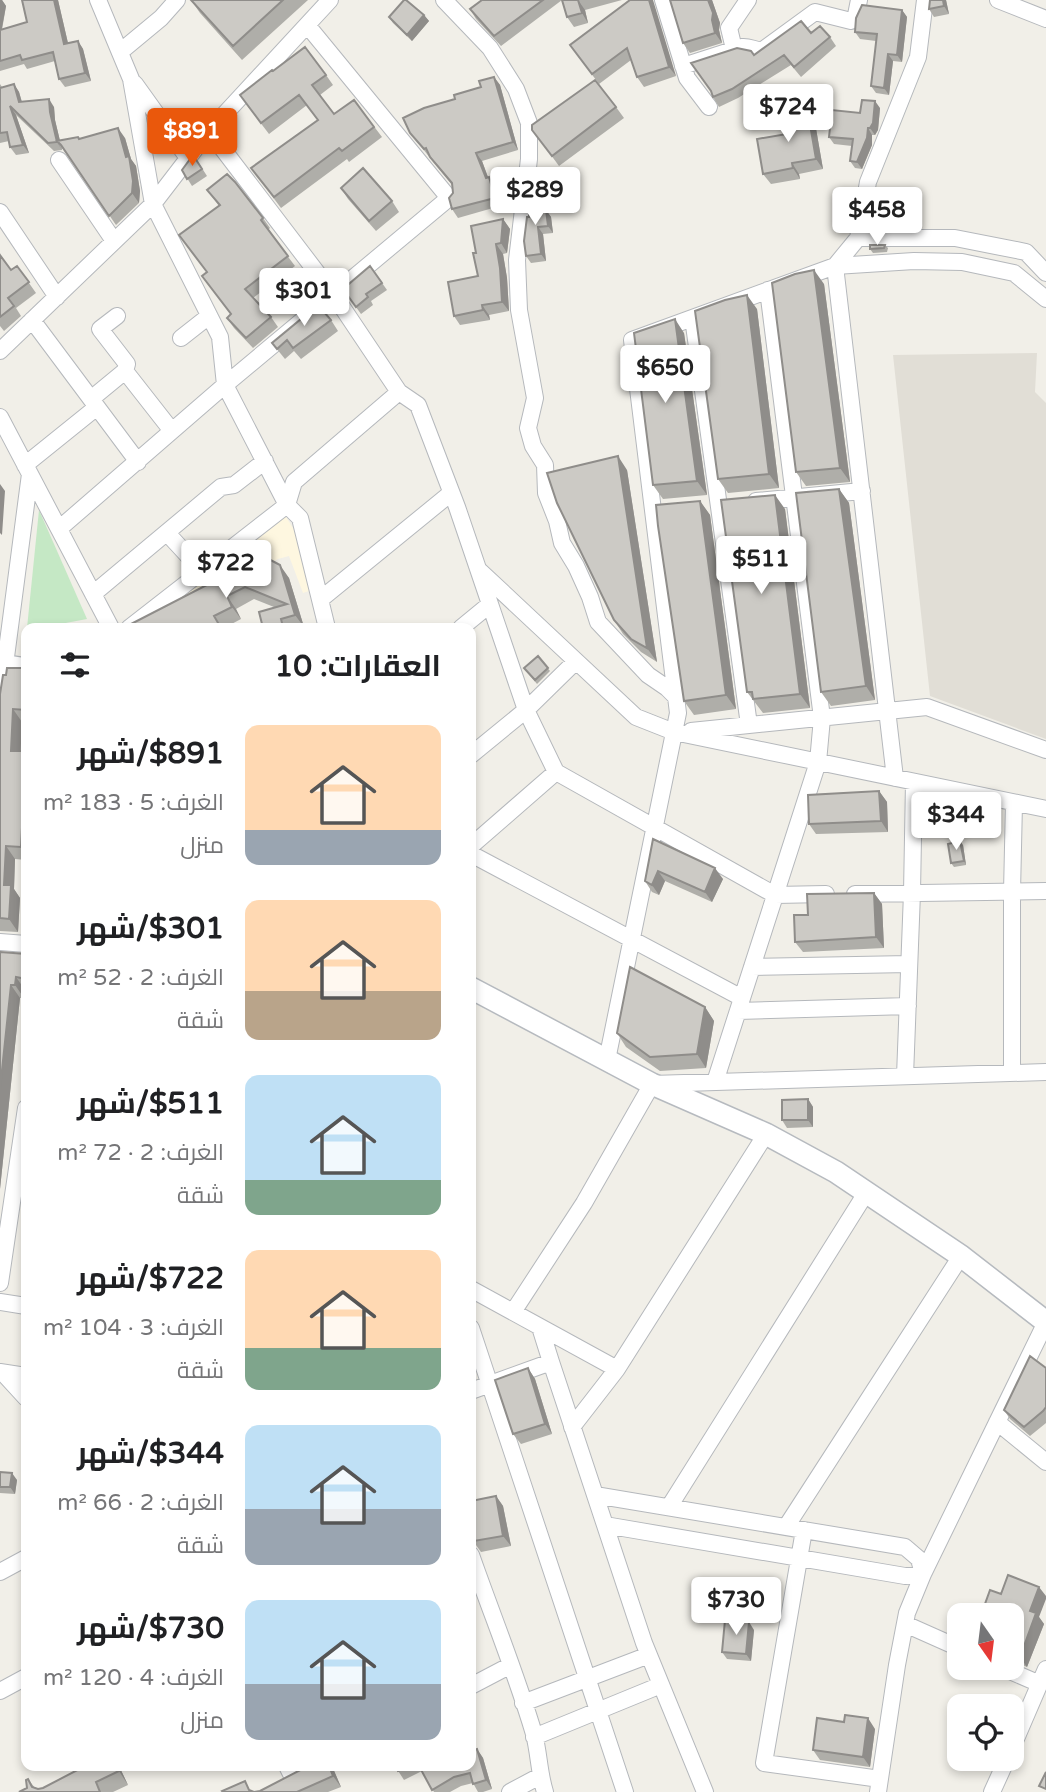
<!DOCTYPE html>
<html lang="ar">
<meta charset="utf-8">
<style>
body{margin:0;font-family:"Varela Round",Cairo,sans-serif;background:#f6f6f6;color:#202124;direction:rtl;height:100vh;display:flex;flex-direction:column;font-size:26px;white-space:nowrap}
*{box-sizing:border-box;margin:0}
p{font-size:23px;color:#757577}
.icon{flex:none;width:38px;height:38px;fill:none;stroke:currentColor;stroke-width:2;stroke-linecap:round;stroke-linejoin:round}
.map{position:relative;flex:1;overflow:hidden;direction:ltr}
.side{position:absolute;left:21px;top:623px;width:455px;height:1148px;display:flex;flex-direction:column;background:#fff;border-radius:14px;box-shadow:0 4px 10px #0003;direction:rtl}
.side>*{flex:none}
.needle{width:46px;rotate:166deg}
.tools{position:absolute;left:947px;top:1603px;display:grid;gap:14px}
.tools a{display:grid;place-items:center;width:77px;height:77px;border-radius:14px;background:#fff;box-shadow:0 4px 10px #0003;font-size:35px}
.price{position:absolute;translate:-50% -60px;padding:0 16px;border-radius:7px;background:#fff;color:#222;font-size:23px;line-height:46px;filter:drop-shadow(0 2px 4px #0008)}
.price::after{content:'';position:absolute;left:50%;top:42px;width:21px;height:16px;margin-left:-10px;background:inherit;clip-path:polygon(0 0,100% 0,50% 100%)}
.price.current{background:#ea580c;color:#fff}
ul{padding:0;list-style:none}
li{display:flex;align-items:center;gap:21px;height:175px;padding:0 35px}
li span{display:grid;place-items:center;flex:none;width:196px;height:140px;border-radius:14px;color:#555}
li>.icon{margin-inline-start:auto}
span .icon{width:84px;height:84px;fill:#fffc;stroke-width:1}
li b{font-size:30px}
h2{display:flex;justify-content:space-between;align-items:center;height:84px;padding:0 35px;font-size:30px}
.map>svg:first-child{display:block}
.commercial{fill:#fef7e0}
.education{fill:#e1ded6}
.green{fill:#c5e8c5}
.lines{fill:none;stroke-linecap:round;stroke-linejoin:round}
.street-casing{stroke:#b5b8bc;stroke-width:18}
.secondary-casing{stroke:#b6babf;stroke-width:24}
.street{stroke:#fff;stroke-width:16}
.secondary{stroke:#fff;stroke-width:21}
.wall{fill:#afaea9}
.shaded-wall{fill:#8f8d8a}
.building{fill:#cccac5;stroke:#8f8d8a;stroke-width:2}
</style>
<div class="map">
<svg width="1046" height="1792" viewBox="0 0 1046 1792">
<rect width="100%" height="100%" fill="#f1efe8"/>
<!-- commercial -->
<path class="commercial" d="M283 512 302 543 312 590 303 593 289 556 278 559 151 628H134Z"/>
<!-- education -->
<path class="education" d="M1037 353 1035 392 1046 403V739L930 696 893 355Z"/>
<!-- green -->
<path class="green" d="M39 510 87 619 39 628H27Z"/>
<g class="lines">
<defs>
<path id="street" d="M98 0 131 79 153 204 220 337 225 385 287 505 300 518 327 628
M444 0 490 48 516 89 529 123V159L517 260 519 310 535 398 528 428 533 446 545 465 546 493 557 521 562 543 576 566 590 597 598 622 648 675 667 688 677 698
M663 0 687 78 709 107
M998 0 1046 19
M734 49 729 28 748 0
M120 52 161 18 177 0
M683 66 742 47C750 46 755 51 763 50L815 12 851 21 856 15 859 0
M135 84 188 158
M209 131 334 295 399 392 418 405 457 507 526 710 556 772 775 895 826 894
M59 160 114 241
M0 212 57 297
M858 238H955L1026 252 1046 273
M117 316 100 329 127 364 125 371 172 431
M693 318 749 725
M32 320 138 462
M181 338 209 316
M0 351 153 204 209 131 330 0
M91 399 125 371
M0 417 111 628
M25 465 97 407
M756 501 862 491
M60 528 225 385 449 198 307 25
M167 533 202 571
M480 571 636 717 674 732 1046 809
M93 594 221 487 234 485 265 461
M321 599 451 493
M129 628 287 505 294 482 399 392
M461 628 489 605
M0 703 30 474
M691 731 927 707 1046 750
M471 755 526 710 576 661
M895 778 835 266 858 238 868 182 918 57 925 0
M471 846 556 772
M471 854 742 998
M855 894 1046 891
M0 942 26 944
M752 967 909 964
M738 1011 908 1006
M607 1060 678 713 632 340 835 266 914 261 962 262 1014 273 1046 299
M1012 1073V892L1014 803
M905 1076 912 893 914 782
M715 1082 818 762 822 718 768 290
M0 1283 26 1108
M471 1289 617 1369
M0 1302 26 1306
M513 1312 584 1203 652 1084 1046 1072
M540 1327 551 1362 644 1643 705 1792
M471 1328 625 1792
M0 1372 26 1376
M3 1373 26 1398
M471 1391 551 1362
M997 1422 1046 1462
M572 1427 617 1369 766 1134
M595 1495 905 1547 919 1559 923 1574 905 1576 605 1525
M669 1507 866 1193
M786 1527 961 1256
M804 1530 764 1763 880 1779
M471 1555C492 1615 516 1673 534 1734 539 1753 539 1773 545 1792
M0 1572 26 1558
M905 1624 959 1648
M1003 1668 1040 1684
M471 1686 511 1665
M0 1691 26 1677
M523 1703 649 1655
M534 1737 661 1685
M1012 1748 1046 1669
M287 1766 292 1776
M510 1792 540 1776
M878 1792 897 1665 907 1613 923 1574 1046 1322
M992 1792 1007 1759"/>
<path id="secondary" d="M0 665 26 669
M471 988 652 1084 766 1134 836 1172 961 1256 1046 1322"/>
</defs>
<!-- street casing -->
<use href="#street" class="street-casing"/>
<!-- secondary casing -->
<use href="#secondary" class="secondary-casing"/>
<!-- street -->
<use href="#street" class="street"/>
<!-- secondary -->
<use href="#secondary" class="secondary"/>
</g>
<!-- wall -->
<path class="wall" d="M0 0H2L6 6 2 30 27 22 22 0H58L68 43 78 41 83 49 91 81 65 87 59 79 55 61 27 69 24 64 0 71Z
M191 0H308L242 60 200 13Z
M482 0H562L501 46 476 19 470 9Z
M562 0H622L585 10 588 23 574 27 567 17Z
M630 0 676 76 644 87 637 77 631 60 599 84 570 45Z
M670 0H712L720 23 719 30 722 43 690 53 683 43Z
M946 0 949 14 934 17 929 9Z
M902 10 907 17 902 62 893 61 889 95 876 93 871 86 876 41 860 39 855 32Z
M424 15 429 21 412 41 393 23 389 17Z
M811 33 830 37 836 46 801 77 791 65 738 98 719 107 713 97 711 92 754 55Z
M273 71 326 75 333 85 320 95 334 114 354 100 382 137 349 162 347 159 281 208 251 168 318 121 307 105 269 134 247 105Z
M494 77 500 85 518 150 482 161 488 177 495 185 500 206 458 218 452 209 453 193 452 185 410 133 481 87Z
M0 84 2 87 14 84 19 92 22 102 54 107 55 120 60 141 79 138H125L131 159 136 166 140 191 139 203 116 225 67 154 62 148V150L54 151 16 115 29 153 16 155 10 147 9 141 0 143Z
M616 107 624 118 559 166 540 140Z
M807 107 814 117 823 169 799 174 800 179 771 184 763 174Z
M880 108 878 130 875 135H872V145L862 169 855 168 850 161 852 146 834 144 829 137 860 113Z
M198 162 207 176 192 186 182 170Z
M341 188 392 201 399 212 376 231 348 199Z
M207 190 263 218 270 228 268 230 295 266 253 298 271 317 278 327 253 348 234 328 227 318 231 314 207 272 219 206Z
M892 202 897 209 893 228H871L866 220Z
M545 203 546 210 551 217 553 233 543 234 546 261 531 263 526 256 529 217Z
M503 219 510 229 507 253 503 254 507 278 509 311 489 315 490 320 460 325 454 316 478 276 476 253Z
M885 245 888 248 887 252 873 253 870 249Z
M0 255 11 270 17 266 36 293 16 308 21 316 4 331 0 326Z
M370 266 387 290 371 301 373 305 361 314 343 289Z
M824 284 850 482 806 486 796 472Z
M757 309 779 488 728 493 718 479Z
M331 320 338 331 301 359 294 351 285 359 272 343Z
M684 333 707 495 663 499 653 485Z
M627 470 657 662 641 652 623 634 614 620Z
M839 489 849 503 875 700 831 706 821 692Z
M700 501 710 515 736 709 694 715 684 701Z
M785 509 810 708 763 713 747 692Z
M263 556 289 578 304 627 300 628H263L274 607 254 599 236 609 241 619 224 628H133Z
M538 656 550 671 537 684 524 668Z
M26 665V722H22L21 751 26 752V860L15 859 14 889 20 898 18 932 0 931V694L6 675 16 669 21 668Z
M879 791 887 802 888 832 816 834 809 824Z
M653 839 723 879 712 902 665 881 659 895 652 892 645 881Z
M963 845 966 865 954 867 951 863Z
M874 893 882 904 884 948 803 952 795 942 808 915Z
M0 952 26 954V990H25L24 998H20L0 1189Z
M705 1007 714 1021 706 1068 660 1071 626 1047 617 1033Z
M808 1099 813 1107V1127L787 1128 782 1120Z
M528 1368 535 1379 552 1434 521 1444 513 1434Z
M1046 1368V1423L1030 1436 1010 1419 1004 1410Z
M0 1472 17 1480 15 1494 0 1493Z
M496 1496 503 1506 511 1546 481 1552 471 1538Z
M1012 1615 1039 1617 1044 1624 1027 1667 1012 1660Z
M754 1630 751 1661 727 1659 722 1652Z
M875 1729 870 1767 820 1760 813 1750Z
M477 1749 483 1758 492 1789 483 1792H478L473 1783 461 1786 450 1792H434L422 1771 404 1780 395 1766H471Z
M119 1766 128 1785 113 1792H19L27 1788 28 1779 35 1788 38 1789Z
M332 1766 341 1787 328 1792H223L260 1791Z"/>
<!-- shaded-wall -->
<path class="shaded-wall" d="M0 0H2L6 6 0 38Z
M54 0H58L70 52 64 44Z
M578 0 585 10 588 23 582 13Z
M649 0H653L676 76 669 67Z
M708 0H712L720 23 719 30 722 43 715 33Z
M943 0H946L949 14 944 6Z
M902 10 907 17 902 62 897 55Z
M424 15 429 21 412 41 407 35Z
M78 41 83 49 91 81 85 73Z
M888 54 893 61 889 95 884 88Z
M494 77 500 85 518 150 513 142Z
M14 84 19 92 24 110 19 102Z
M49 99 54 107 55 120 61 145 57 141 62 150 57 142 50 112Z
M875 101 880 108 878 130 875 135 870 128Z
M10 106 16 115 29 153 23 145Z
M807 107 814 117 823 169 816 159Z
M118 128 125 138 131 159 136 166 140 191 139 203 132 193 126 157Z
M868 128 872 135V145L862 169 857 162Z
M476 153 482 161 490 183 489 177 495 185 500 206 495 198Z
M792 163 799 174 800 179 793 168Z
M540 196 545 203 547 217 542 210Z
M892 202 897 209 893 228 888 220Z
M546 210 551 217 553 233 548 226Z
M503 219 510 229 507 253 501 243Z
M538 227 543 234 546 261 541 254Z
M496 244 503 254 507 278 509 311 502 302Z
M814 270 824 284 850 482 840 468Z
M747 295 757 309 779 488 769 474Z
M482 305 489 315 490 320 483 310Z
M675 319 684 333 707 495 697 481Z
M618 456 627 470 657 662 647 648Z
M0 484 5 491 2 535 0 533Z
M839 489 849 503 875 700 866 686Z
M775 495 785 509 810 708 800 694Z
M700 501 710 515 736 709 726 695Z
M280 565 289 578 304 627 295 615Z
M227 596 236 609 241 619 232 607Z
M13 709 22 722 20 764 11 751Z
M26 751V855L21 847Z
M879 791 887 802 888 832 881 821Z
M960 841 963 845 966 865 964 861Z
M6 846 15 859 14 889 20 898 18 932 9 919 4 885Z
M715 868 723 879 712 902 705 892Z
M658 871 665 881 659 895 652 885Z
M874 893 882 904 884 948 876 937Z
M16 977 25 990 24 998 15 985Z
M11 985 20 998 0 1189V1089Z
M705 1007 714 1021 706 1068 697 1054Z
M808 1099 813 1107V1127L808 1120Z
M528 1368 535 1379 552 1434 545 1424Z
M471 1417 475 1431 471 1425Z
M12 1473 17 1480 15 1494 10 1487Z
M496 1496 503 1506 511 1546 503 1536Z
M1039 1587 1046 1596V1599L1039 1617 1044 1624 1027 1667 1020 1657 1030 1611Z
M749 1622 754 1630 751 1661 746 1654Z
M868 1718 875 1729 870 1767 863 1757Z
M477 1749 483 1758 492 1789 486 1780Z
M116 1766H119L128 1785 119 1771Z
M329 1766H332L341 1787 333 1776Z"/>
<!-- building -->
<path class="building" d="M22 0H54L64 44 78 41 85 73 59 79 53 52 22 60 20 55 0 61V30L27 22Z
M191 0H283L233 46Z
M404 0H406L424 15 407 35 389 17Z
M482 0H543L494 36 470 9Z
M562 0H578L582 13 567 17Z
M630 0H649L669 67 637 77 627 48 592 74 570 45Z
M670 0H708L713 13 712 20 715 33 683 43Z
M930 0H943L944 6 929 9Z
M862 5 902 10 897 55 888 54 884 88 871 86 877 34 855 32 856 18Z
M801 21 811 33 820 26 830 37 794 67 784 55 732 89 713 97 711 91 691 63 737 48 751 51 754 55Z
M305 47 326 75 312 85 334 114 354 100 374 127 342 151 339 148 274 197 251 168 318 120 299 95 261 123 240 95 272 70 273 71Z
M494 77 513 142 476 153 486 178 489 177 495 198 452 209 449 198 453 193 452 183 430 157 426 148 424 149 410 133 403 118 424 108 455 99 454 95 481 87 479 81Z
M595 80 616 107 552 156 532 130V125Z
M14 84 19 102 49 99 50 112 57 142 48 143 10 106 23 145 10 147 7 132 0 133V88Z
M862 100 875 101 873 123 870 128H868L867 138 857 162 850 161 853 139 829 137 832 110 860 113Z
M807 107 816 159 792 163 793 168 763 174 757 139 787 134 783 111Z
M118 128 126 157 129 156 133 181 132 193 109 216 61 145 57 141 78 137 79 139Z
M193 155 202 169 187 179 182 170Z
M363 168 392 201 369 221 341 188Z
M227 174 235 182 263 218 261 220 288 256 245 289 271 317 246 338 227 318 231 314 202 276 207 272 179 235 220 205 207 190Z
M540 196 542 210H546L548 226 538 227 541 254 526 256 524 241 527 217H529V198Z
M869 198 892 202 888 220H866Z
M503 219 501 243 496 244 500 268 502 302 482 305 483 310 454 316 448 282 478 276 473 253H476L471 226Z
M870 245H885L884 248 870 249Z
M0 255 11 270 17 266 29 282 8 298 14 306 0 317Z
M370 266 382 283 366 294 368 297 356 307 343 289Z
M814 270 840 468 796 472 772 283 795 274Z
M747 295 769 474 718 479 695 311 725 300Z
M318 305 331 320 293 348 287 340 277 349 272 343Z
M675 319 697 481 653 485 634 333Z
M618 456 647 648 631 639 614 620 557 503 547 473Z
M839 489 866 686 821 692 796 493Z
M775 495 800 694 753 699 752 692H747L721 500Z
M700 501 726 695 684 701 658 526 656 505Z
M263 556 280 565 295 615 281 619 283 627 278 628H263L259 612 287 604 245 587 227 596 232 607 214 616 221 628H133L131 624Z
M538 656 548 668 535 680 524 668Z
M26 665V710L13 709 11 751H26L21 847 6 846 4 885H11L9 919 0 918V694L3 675H6L7 668H21Z
M879 791 881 821 809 824 808 795Z
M653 839 715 868 705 892 658 871 652 885 645 881Z
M960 841 964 861 951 863 948 844Z
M874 893 876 937 795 942 794 915H808L807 894Z
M0 952 26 954V979L16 977 15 985H11L0 1089Z
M630 967 705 1007 697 1054 650 1057 617 1033Z
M808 1099V1120H782V1100Z
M1030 1356 1046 1368V1407L1043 1411 1024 1427 1004 1410Z
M528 1368 545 1424 513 1434 495 1380Z
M0 1472 12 1473 10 1487H0Z
M496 1496 503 1536 474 1541 471 1535V1501Z
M1008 1575 1039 1587 1030 1611 1036 1613 1020 1657 1012 1653V1615H981L990 1590 1001 1594Z
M725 1620 749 1622 746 1654 722 1652Z
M845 1715 868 1718 863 1757 813 1750 817 1718 844 1722Z
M477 1749 486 1780 473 1784 470 1773 454 1777 432 1790 419 1766H471V1751Z
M85 1766H116L119 1771 96 1782 100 1792H19L27 1788 26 1780 28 1779 32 1787 38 1789 43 1788Z
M308 1766H329L333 1776 297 1792H223L222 1791 245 1781 249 1790 254 1792 260 1791Z
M395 1766H408L398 1771Z
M1046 1772V1789L1039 1786Z"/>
</svg>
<div class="tools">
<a><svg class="needle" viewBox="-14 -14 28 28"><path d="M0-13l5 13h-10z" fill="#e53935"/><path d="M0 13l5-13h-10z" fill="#757577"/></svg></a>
<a><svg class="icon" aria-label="locate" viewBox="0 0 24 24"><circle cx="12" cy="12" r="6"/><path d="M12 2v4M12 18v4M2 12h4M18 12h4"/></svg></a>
</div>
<b class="price" style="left:788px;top:144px">$724</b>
<b class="price current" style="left:192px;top:168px">$891</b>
<b class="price" style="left:535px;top:227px">$289</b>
<b class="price" style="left:877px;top:247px">$458</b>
<b class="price" style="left:304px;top:328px">$301</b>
<b class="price" style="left:665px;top:405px">$650</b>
<b class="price" style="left:761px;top:596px">$511</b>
<b class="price" style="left:226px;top:600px">$722</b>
<b class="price" style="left:956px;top:852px">$344</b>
<b class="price" style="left:736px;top:1637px">$730</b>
<section class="side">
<h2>العقارات: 10<svg class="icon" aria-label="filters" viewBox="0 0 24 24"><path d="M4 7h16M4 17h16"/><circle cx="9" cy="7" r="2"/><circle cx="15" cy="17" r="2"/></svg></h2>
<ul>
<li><span style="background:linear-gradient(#ffd9b3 75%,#9aa5b1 0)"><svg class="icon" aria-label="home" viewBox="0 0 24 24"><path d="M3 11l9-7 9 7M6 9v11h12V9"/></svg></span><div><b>$891/شهر</b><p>الغرف: 5 · 183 m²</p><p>منزل</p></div></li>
<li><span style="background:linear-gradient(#ffd9b3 65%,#b9a48a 0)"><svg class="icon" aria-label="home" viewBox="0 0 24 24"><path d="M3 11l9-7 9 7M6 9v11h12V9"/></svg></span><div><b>$301/شهر</b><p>الغرف: 2 · 52 m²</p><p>شقة</p></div></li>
<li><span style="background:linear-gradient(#bfe0f5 75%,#7fa58c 0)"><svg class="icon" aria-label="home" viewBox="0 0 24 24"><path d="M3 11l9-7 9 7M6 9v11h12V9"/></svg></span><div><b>$511/شهر</b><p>الغرف: 2 · 72 m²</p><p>شقة</p></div></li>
<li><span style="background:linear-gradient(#ffd9b3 70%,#7fa58c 0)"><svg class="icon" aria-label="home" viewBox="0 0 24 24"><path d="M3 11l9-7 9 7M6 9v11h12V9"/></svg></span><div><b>$722/شهر</b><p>الغرف: 3 · 104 m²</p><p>شقة</p></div></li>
<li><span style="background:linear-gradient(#bfe0f5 60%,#9aa5b1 0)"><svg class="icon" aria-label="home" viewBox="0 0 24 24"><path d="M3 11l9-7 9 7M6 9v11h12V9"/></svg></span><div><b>$344/شهر</b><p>الغرف: 2 · 66 m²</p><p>شقة</p></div></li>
<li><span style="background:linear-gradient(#bfe0f5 60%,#9aa5b1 0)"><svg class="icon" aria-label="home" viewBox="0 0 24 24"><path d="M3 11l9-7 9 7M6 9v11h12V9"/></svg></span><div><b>$730/شهر</b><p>الغرف: 4 · 120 m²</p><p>منزل</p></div></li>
</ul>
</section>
</div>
